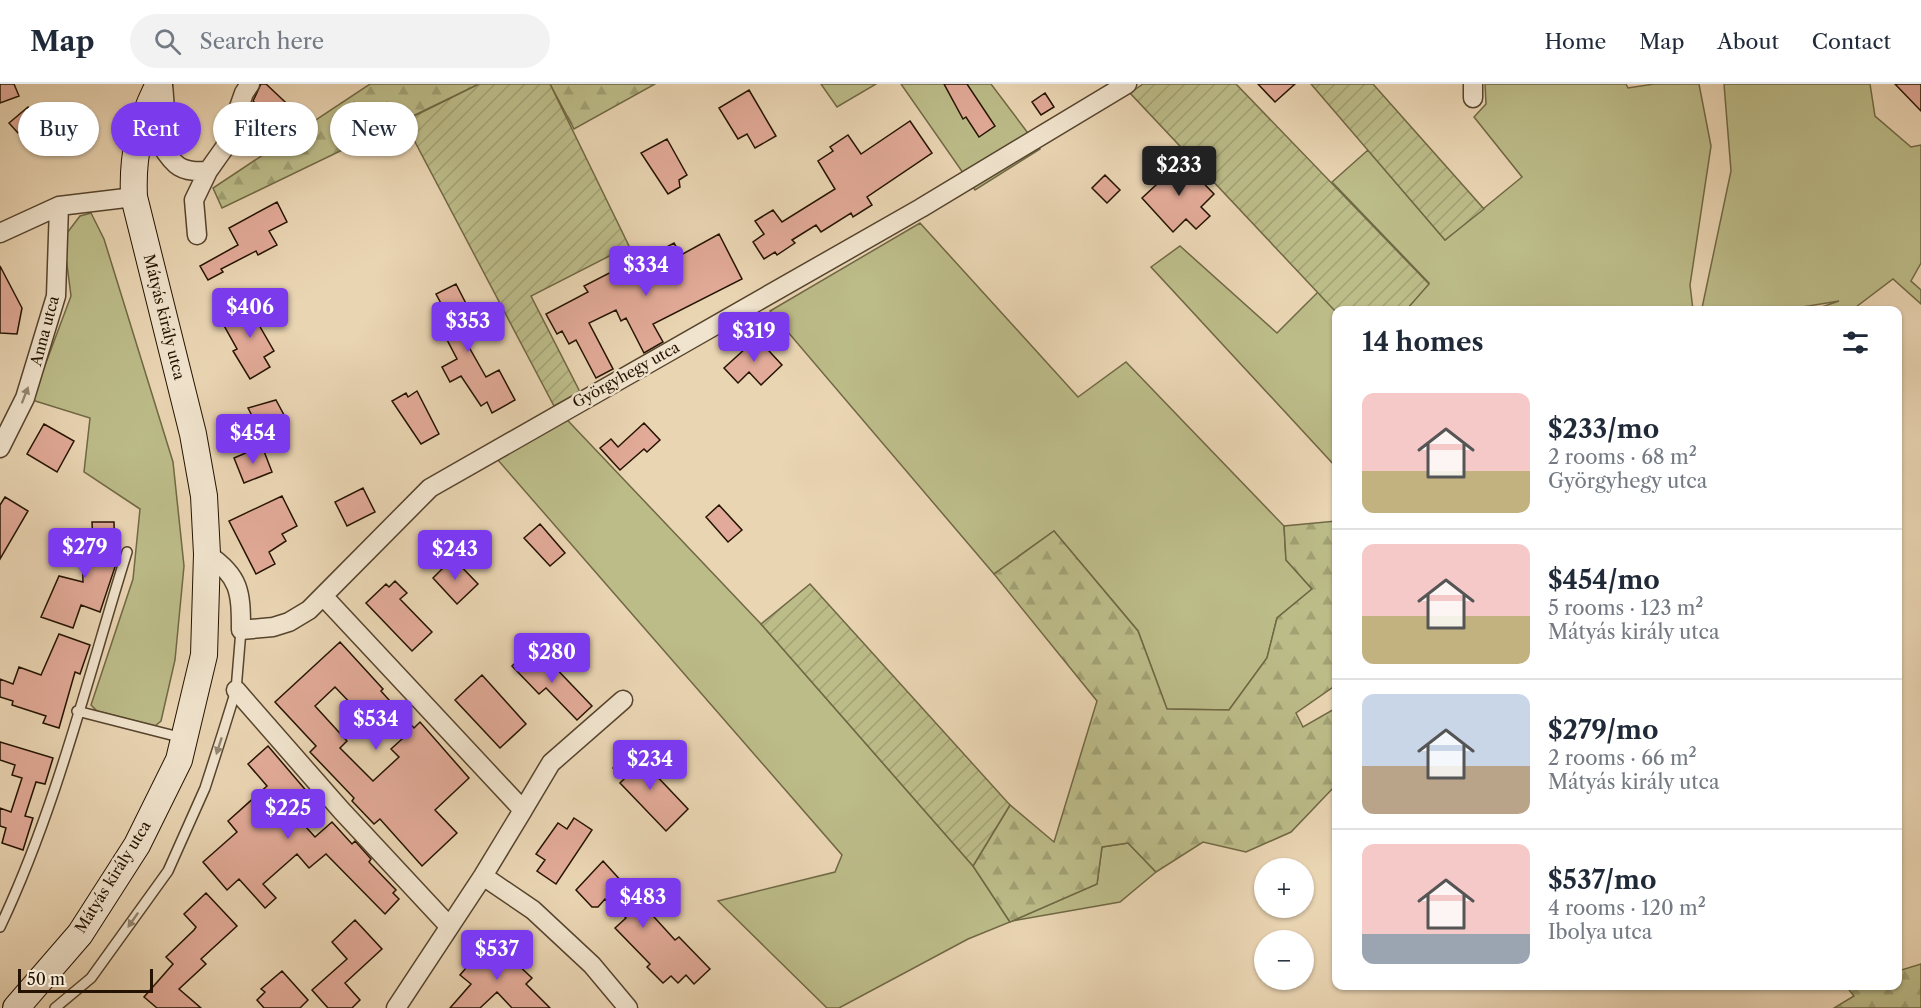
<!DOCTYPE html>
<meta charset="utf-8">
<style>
body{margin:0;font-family:"Libre Caslon Text",serif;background:#f2f2f3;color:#1f2937;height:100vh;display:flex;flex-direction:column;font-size:22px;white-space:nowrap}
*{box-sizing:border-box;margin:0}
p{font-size:20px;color:#747a83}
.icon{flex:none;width:33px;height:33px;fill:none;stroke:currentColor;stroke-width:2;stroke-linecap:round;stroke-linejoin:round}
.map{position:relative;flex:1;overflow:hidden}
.sheet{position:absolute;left:1332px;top:222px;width:570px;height:684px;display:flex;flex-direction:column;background:#fff;border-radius:12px;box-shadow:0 2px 4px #0004}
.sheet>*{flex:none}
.top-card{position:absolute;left:18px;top:18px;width:570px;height:54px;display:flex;gap:12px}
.fabs{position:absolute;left:1254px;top:774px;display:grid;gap:12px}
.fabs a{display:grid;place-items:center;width:60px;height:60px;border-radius:50%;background:#fff;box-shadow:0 2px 4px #0004;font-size:30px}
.scale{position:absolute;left:18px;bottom:15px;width:135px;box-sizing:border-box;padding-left:6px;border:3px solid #241300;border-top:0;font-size:16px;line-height:21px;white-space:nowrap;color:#241300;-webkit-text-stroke:4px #f1e4ce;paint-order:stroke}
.price{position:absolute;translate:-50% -51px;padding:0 14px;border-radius:6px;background:#7c3aed;color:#fff;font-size:20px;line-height:39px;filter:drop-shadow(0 2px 3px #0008)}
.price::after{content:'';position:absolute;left:50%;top:36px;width:18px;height:14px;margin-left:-9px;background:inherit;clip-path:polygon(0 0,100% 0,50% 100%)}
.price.active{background:#222;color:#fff}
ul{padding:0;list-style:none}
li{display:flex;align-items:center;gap:18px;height:150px;padding:0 30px}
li+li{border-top:2px solid #e0e1e3}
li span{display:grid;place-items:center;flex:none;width:168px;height:120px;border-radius:12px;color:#555}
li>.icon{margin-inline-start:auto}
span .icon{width:72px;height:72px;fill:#fffc;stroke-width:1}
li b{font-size:26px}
h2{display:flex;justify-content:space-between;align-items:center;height:72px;padding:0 30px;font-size:26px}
.chip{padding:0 21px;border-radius:27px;background:#fff;box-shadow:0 2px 4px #0004;font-size:21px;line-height:54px}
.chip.active{background:#7c3aed;color:#fff}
header{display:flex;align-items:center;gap:36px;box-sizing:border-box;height:84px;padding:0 30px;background:#fff;border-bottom:2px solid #e0e1e3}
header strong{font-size:28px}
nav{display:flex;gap:33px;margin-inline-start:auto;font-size:21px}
.search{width:420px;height:54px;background:#f2f2f3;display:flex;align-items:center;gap:15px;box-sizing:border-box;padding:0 21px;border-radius:33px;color:#747a83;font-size:22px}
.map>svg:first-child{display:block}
.grass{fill:#bcbc89;stroke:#706844;stroke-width:1.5}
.forest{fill:url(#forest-firs);stroke:#706844;stroke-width:1.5}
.garden{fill:url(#garden-furrows);stroke:#706844;stroke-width:1.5}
.building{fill:#e2aa98;stroke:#241300;stroke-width:1.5;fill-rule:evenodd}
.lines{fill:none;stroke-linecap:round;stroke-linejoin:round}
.lane-casing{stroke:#56442d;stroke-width:12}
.street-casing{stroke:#56442d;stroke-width:21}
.secondary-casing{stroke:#241300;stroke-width:28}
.lane{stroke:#f1e4ce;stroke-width:9}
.street{stroke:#f1e4ce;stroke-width:18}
.secondary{stroke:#f1e4ce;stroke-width:26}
.oneway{fill:#958671}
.labels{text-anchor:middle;stroke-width:5;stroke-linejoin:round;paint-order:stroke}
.street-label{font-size:15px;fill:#241300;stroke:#f1e4ce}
</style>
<header>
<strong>Map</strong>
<div class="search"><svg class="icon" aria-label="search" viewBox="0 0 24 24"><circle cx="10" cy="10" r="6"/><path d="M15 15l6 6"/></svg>Search here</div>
<nav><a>Home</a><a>Map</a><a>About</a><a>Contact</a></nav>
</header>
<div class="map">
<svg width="1921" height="924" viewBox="0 0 1921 924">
<defs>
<pattern id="forest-firs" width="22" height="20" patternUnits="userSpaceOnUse" patternTransform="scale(1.5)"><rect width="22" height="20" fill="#bcbc89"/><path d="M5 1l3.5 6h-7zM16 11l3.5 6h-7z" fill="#a1a174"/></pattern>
<pattern id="garden-furrows" width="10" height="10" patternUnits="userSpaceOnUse" patternTransform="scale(1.5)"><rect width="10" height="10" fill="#bcbc89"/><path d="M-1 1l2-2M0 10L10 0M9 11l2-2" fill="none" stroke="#a1a174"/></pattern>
</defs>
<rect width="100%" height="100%" fill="#ead5b3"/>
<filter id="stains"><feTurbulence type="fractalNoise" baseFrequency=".00333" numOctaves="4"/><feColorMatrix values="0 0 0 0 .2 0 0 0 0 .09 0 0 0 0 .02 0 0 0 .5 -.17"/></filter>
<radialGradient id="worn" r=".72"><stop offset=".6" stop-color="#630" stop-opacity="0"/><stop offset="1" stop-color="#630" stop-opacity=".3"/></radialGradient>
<!-- grass -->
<path class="grass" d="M821 0H876L837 23Z
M901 0H991L1040 65 975 106Z
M1485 0H1626L1628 4 1654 0H1699L1711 62 1690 201 1693 226H1406L1429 199 1332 98 1368 66 1445 156 1522 93 1474 33 1486 20Z
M1724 0H1870L1875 32 1911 63 1921 61V179L1911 197 1921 206V220L1893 195 1852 226H1813L1839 217 1784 226H1705L1702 224 1731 87Z
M91 129 104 155 173 378 184 482 175 576 161 637 155 642 97 627 91 621 133 495 140 425 84 388 90 334 32 316 71 212 66 173 67 149 80 132Z
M920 139 1078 313 1126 278 1284 442 1286 476 1312 505 1277 534 1267 574 1229 626 1167 625 1138 547 1054 447 994 490 770 227Z
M1180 162 1277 249 1319 207 1337 226 1336 383 1151 183Z
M554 322 761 540 973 782 1010 838 968 855 839 924H827L718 817 835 788 842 771 497 375 561 331Z
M1128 759 1156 788 1120 818 1012 837 1097 800 1102 763Z"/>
<!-- forest -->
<path class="forest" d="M370 0H479L222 124 213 104Z
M550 0H655L574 45Z
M1336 437V601L1296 629 1303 643 1336 624V701L1291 748 1246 768 1203 758 1156 788 1128 759 1102 763 1097 800 1010 838 973 782 1010 721 1054 758 1097 617 994 490 1054 447 1138 547 1167 625 1229 626 1267 574 1277 534 1312 505 1286 476 1284 442Z
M1921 880V924H1834L1854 912 1846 902H1898V887Z"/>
<!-- garden -->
<path class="garden" d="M479 0H550L629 162 531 212 580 308 554 322 404 37Z
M1143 0H1236L1429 200 1406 226 1336 228 1130 9Z
M1311 0H1373L1484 125 1445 156Z
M810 500 1010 721 973 782 761 540Z"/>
<!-- building -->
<path class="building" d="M0 0H14L19 12 0 19Z
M261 0H266L300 32 285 47 253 17Z
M944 0H967L995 42 979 53 966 33 963 35Z
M1258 0H1295L1275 18Z
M1895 0H1921V27Z
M749 6 776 52 755 64 747 50 738 55 719 24Z
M1045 9 1054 23 1041 31 1032 18Z
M28 23 39 36 48 26 73 50 53 71 25 43 18 49 9 39Z
M910 37 932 69 867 113 872 121 853 133 851 129 821 148 816 141 792 156 795 159 777 171 775 168 764 175 753 158 764 150 755 137 773 126 782 138 835 105 818 77 833 67 830 63 848 51 861 70Z
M667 55 687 91 679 96 680 103 668 110 641 69Z
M1182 77 1214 110 1201 123 1210 132 1196 145 1186 135 1173 148 1142 114 1156 101 1151 96 1168 80 1173 85Z
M1105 91 1120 106 1107 119 1092 104Z
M277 118 287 138 269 147 277 161 258 171 256 167 221 185 223 188 208 196 200 182 238 161 229 144Z
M719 150 742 195 653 240 663 258 644 269 626 234 621 237 616 226 589 239 613 285 596 294 576 256 569 260 562 247 557 250 546 230 588 208 584 202 621 183 630 200 657 186 650 172 674 159 681 171Z
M0 182 22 224 17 250 0 249Z
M456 200 477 241 461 249 486 293 499 286 515 316 492 329 487 318 481 322 461 292 450 298 442 283 457 275 434 231 444 225 436 210Z
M257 219 259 222 262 221 268 233 259 241 274 267 264 273 270 283 250 295 233 267 237 265 222 238Z
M757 254 782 281 761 301 749 288 738 299 724 284Z
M417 307 439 350 421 360 392 317 406 309 408 313Z
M276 316 284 331 259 345 248 324Z
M644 339 660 356 647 368 644 365 620 386 600 364 611 355 618 363Z
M44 340 74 357 57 388 27 370Z
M262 362 272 388 244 399 234 374Z
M363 404 375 428 347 442 335 418Z
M282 412 297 442 282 450 286 457 269 468 275 480 256 490 229 437Z
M5 413 28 427 0 475V421Z
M719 421 742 446 728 458 706 433Z
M92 438H114L115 483 100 528 81 521 73 544 41 533 59 492 83 498 82 459H93Z
M540 440 565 469 550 482 524 454Z
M453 474 478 500 457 520 433 494Z
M395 497 407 509 400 515 432 548 412 567 366 519 386 500 389 503Z
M59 550 90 561 80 590 75 588 59 644 43 639 46 632 12 621 13 617 0 613V595L13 600 19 583 41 591Z
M340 558 383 605 381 607 414 644 420 638 469 694 435 726 457 749 422 782 380 735 374 740 352 717 354 714 310 668 316 662 275 618ZM335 603 356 625 360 622 367 629 373 623 402 655 391 665 399 673 373 697 340 664 347 657 315 622Z
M528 567 541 580 547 575 592 622 577 636 546 604 539 610 512 582Z
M482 591 526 640 500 664 455 616Z
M0 658 53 674 45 700 36 698 25 732 33 734 23 766 2 759 6 744 0 742V724L11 728 22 694 12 691 15 681 0 676Z
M268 662 309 710 303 715 308 721 296 732 315 753 332 738 352 760 355 757 371 775 369 778 396 806 393 809 399 815 385 830 326 770 309 784 297 770 263 800 276 814 265 824 239 795 227 806 203 778 237 748 228 737 267 702 248 680Z
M632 666 688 725 666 747 620 699 624 695 613 684Z
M574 734 592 746 556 800 537 787 545 776 536 770 558 739 567 745Z
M603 777 675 856 679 853 710 885 694 900 686 891 678 899 671 892 663 899 647 883 650 880 615 844 626 834 605 815 598 823H592L576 806Z
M206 809 237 842 201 875 206 880 179 905 201 924H157L144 913 173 880 166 873 194 846 196 843 184 830Z
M355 836 382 865 345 899 360 916 352 924H328L312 906 347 875 332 858Z
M491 855 532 894 526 900 550 924H512L497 908 480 924H450L471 900 460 891Z
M282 887 308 916 300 924H264L257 916 265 908 261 905Z"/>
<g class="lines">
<defs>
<path id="lane" d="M77 627 183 654
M0 843C56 725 88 593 127 468
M55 924 91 894 168 787 205 704 223 648 236 606 241 546"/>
<path id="street" d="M163 0 166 38 161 61C174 82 181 89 208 87L225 63 244 9 250 0
M1473 14V0
M0 149 59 122 134 113
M197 151 194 116 208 87
M0 364 25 314 56 212 59 122
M207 470C240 492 241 508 241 546L273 543 289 538 309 526 430 404 921 124 1127 0
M324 513 523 726 483 792 396 924
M236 606 341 726 449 842
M523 726 551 679 623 616
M483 792 533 826 592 881 628 924"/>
<path id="secondary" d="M16 924 80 850 137 761 179 676 204 571 207 470 204 412 193 350 134 113C132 71 140 37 159 0"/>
</defs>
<!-- lane casing -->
<use href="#lane" class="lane-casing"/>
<!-- street casing -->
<use href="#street" class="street-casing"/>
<!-- secondary casing -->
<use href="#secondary" class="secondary-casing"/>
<!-- lane -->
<use href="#lane" class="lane"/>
<!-- street -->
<use href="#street" class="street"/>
<!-- secondary -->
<use href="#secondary" class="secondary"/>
</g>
<!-- one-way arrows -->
<defs><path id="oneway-solid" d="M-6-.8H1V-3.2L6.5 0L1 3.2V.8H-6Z" transform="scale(1.5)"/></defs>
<g class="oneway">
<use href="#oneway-solid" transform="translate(25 311) rotate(-69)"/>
<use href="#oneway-solid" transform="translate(219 662) rotate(108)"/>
<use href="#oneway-solid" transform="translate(133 836) rotate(125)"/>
</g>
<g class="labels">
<!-- street labels -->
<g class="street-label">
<text transform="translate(164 233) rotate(76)" y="5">Mátyás király utca</text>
<text transform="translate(45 247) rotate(-75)" y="5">Anna utca</text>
<text transform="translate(626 291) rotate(-29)" y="5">Györgyhegy utca</text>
<text transform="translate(113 793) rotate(-58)" y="5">Mátyás király utca</text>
</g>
</g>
<rect width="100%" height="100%" filter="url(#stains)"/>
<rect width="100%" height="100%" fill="url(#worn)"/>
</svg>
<div class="fabs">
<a>+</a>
<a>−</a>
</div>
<div class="scale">50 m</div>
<b class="price active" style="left:1179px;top:113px">$233</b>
<b class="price" style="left:646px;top:213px">$334</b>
<b class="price" style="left:250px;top:255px">$406</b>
<b class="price" style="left:468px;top:269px">$353</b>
<b class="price" style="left:754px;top:279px">$319</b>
<b class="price" style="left:253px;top:381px">$454</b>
<b class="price" style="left:85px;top:495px">$279</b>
<b class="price" style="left:455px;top:497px">$243</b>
<b class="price" style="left:552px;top:600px">$280</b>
<b class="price" style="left:376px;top:667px">$534</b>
<b class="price" style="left:650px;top:707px">$234</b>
<b class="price" style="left:288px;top:756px">$225</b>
<b class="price" style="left:643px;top:845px">$483</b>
<b class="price" style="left:497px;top:897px">$537</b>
<div class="top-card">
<a class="chip">Buy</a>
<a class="chip active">Rent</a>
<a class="chip">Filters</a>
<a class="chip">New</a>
</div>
<section class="sheet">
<h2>14 homes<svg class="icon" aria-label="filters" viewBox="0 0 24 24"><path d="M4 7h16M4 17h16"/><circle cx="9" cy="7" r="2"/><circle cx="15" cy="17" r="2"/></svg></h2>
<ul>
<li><span style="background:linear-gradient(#f6c9c9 65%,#c2b280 0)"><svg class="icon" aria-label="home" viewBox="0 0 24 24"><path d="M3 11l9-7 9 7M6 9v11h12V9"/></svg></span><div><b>$233/mo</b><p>2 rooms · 68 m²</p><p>Györgyhegy utca</p></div></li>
<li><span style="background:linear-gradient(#f6c9c9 60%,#c2b280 0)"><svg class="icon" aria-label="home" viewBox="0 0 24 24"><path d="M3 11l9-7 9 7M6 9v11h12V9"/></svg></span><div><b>$454/mo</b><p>5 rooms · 123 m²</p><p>Mátyás király utca</p></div></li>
<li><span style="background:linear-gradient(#c9d6e8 60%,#b9a48a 0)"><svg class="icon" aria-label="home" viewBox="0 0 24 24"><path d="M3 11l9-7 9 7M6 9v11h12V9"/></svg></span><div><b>$279/mo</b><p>2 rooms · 66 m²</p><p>Mátyás király utca</p></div></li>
<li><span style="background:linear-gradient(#f6c9c9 75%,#9aa5b1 0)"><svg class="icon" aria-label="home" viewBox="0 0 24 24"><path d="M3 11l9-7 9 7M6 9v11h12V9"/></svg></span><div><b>$537/mo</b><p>4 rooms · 120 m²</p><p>Ibolya utca</p></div></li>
</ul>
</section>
</div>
